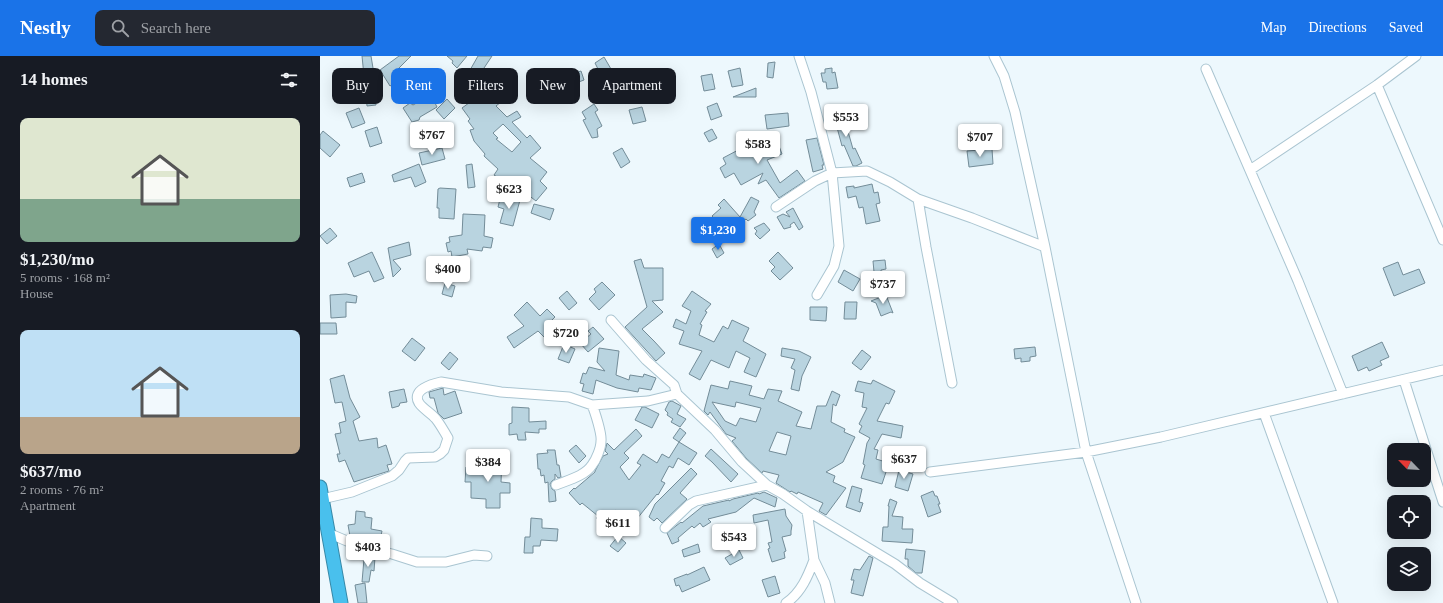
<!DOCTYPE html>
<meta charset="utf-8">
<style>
body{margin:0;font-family:Georgia,serif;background:#242831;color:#f1f3f6;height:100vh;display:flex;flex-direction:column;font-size:15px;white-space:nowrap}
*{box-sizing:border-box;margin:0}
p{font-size:13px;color:#9ea1a6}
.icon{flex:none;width:22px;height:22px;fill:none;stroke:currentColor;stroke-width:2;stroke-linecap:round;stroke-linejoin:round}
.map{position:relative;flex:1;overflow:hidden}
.side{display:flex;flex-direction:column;background:#171b24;width:320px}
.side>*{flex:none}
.top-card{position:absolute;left:12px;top:12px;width:380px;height:36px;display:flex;gap:8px}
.needle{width:26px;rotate:295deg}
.controls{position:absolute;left:1067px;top:387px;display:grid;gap:8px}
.controls a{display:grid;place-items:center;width:44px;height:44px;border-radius:8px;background:#171b24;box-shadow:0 4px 16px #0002;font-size:20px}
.price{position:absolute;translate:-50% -34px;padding:0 9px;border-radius:4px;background:#fff;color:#222;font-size:13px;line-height:26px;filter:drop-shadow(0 1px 2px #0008)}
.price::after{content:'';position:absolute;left:50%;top:24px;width:12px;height:9px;margin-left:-6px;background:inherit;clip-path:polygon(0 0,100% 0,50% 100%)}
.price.on{background:#1a73e8;color:#fff}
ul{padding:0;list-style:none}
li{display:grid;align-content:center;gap:8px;height:212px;padding:0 20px}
li span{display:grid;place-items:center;height:124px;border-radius:8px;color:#555}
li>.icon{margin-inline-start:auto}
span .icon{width:72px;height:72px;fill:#fffc;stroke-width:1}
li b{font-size:17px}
h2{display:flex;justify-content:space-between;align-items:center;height:48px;padding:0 20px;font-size:17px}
.chip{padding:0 14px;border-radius:8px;background:#171b24;box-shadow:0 4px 16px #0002;font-size:14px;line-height:36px}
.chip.on{background:#1a73e8;color:#fff}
header{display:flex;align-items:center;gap:24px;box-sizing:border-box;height:56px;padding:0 20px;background:#1a73e8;color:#fff}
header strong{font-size:19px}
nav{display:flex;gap:22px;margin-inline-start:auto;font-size:14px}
.search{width:280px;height:36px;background:#242831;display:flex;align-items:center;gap:10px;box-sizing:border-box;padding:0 14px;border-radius:8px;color:#9ea1a6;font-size:15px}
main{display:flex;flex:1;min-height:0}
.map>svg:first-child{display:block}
.building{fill:#b9d4e0;stroke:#738c98;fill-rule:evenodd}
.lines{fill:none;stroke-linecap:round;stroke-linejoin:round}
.minor-casing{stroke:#aac5d1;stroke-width:11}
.highway-casing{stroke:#3788a7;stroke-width:15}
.minor{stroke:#fff;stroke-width:9}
.highway{stroke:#49c0ed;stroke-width:13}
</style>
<header>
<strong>Nestly</strong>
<div class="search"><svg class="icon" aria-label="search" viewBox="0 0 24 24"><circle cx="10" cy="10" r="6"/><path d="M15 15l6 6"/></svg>Search here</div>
<nav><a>Map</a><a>Directions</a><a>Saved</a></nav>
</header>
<main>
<section class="side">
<h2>14 homes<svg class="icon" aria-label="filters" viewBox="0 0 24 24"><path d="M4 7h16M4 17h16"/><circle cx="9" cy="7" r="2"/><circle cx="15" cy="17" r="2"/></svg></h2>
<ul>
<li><span style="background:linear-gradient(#dfe7d0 65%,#7fa58c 0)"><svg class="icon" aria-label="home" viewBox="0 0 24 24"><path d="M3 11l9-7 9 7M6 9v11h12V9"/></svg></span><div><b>$1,230/mo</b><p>5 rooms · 168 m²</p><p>House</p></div></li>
<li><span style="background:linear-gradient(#bfe0f5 70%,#b9a48a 0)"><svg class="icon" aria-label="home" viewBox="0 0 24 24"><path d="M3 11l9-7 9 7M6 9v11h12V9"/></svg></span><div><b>$637/mo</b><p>2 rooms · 76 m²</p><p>Apartment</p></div></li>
</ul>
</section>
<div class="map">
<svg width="1123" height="547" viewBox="0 0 1123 547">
<rect width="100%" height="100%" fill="#edf8fd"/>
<!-- building -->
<path class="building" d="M42 0H51L56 30H55L56 49 47 50Z
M79 0H91L77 14 82 22 70 30 60 14Z
M127 0H147L137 12 132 7 133 5Z
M158 0H172L158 21H159L155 28 168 43 182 31 188 37 179 45 181 46 176 50 187 61 197 55 201 61 192 66 207 82 210 79 221 92 210 102 227 116 220 125 227 132 216 145 203 135 202 138 174 119 178 113 164 100 165 98 154 85 150 74 154 73 148 65 150 63 142 52 153 44 151 42 156 38 141 30ZM183 68 201 86 192 96 176 83 178 82 173 77Z
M284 1 291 13 281 19 275 7Z
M455 6 453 22 447 21 448 7Z
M420 12 423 29 412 31 408 15Z
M512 12V17L515 16 518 32 507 33 506 26H503L501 17H505V13Z
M261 15 264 24 256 27 252 18Z
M117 16 124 25 116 30 110 21Z
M24 17 32 27 25 33 16 23Z
M191 17 195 25 187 29 183 21Z
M392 18 395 33 384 35 381 20Z
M254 30 258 38 250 42 246 33Z
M436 32V41H413Z
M111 39 117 51 100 61 99 64 92 66 83 52 90 47 93 49Z
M127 43 135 52 124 63 116 54Z
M397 47 402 60 391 64 387 51Z
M274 48 278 54 275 56 282 70 277 73 278 81 272 82 263 64 266 63 262 56Z
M322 51 326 65 313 68 309 54Z
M39 52 45 67 32 72 26 57Z
M522 52 524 73 527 72 533 93 535 92 542 107 536 110H533L524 89 522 90 515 64 514 53Z
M468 57 469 70 447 73 445 59Z
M57 71 62 87 50 91 45 75Z
M392 73 397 82 389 86 384 77Z
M3 75 20 89 10 101 0 92V79Z
M444 78 447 95 459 90 462 98 447 104 460 127 477 114 485 125 459 142 446 124 438 128 443 117 421 129 414 117 405 122 400 112 406 108 403 102 422 92 419 86 431 80Z
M497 82 504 109H502L503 113 493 116 486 84Z
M122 92 125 103 102 109 99 97Z
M302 92 310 106 301 112 293 97Z
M672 93 673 108 649 111 647 95Z
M99 108 106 126 95 131 91 121 74 126 72 119Z
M152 108 155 131 148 132 146 109Z
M42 117 45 126 30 131 27 122Z
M552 128 554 137 558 136 560 147 556 148 560 165 546 168 543 151 539 152 536 140 528 142 526 131 534 130V132Z
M120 132 136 133 134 163 119 162V152H117L118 133Z
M181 139 200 144 193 170 180 167 184 153 178 151Z
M431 141 439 145 434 156 436 159 428 165 426 163 412 175 403 163 399 167 392 160 401 152 398 149 404 143 420 161Z
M214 148 234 153 230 164 211 157Z
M473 152 483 171 479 174 474 166 470 169 471 171 464 173 457 161 463 158 470 161 466 156Z
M143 158 165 159 164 180 173 182 171 192 163 191 162 195 147 193 148 198 132 201 131 195 128 196 126 187 130 186 129 181 142 179Z
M444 167 450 174 440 183 435 178 437 175 434 172Z
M10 172 17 180 7 188 0 180Z
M89 186 91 199 73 204 81 213 73 221 68 192Z
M399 188 404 197 397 202 392 193Z
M52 196 64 222 54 226 49 215 34 221 28 207Z
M458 196 473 212 460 224 451 215 455 211 449 205Z
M321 203 324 212H343V244L332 245 343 256 322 273 334 285 345 297 336 305 305 271 327 251 314 205Z
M565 204 566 213 561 214 562 231H551V216H554L553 205Z
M1078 206 1083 219 1099 213 1105 227 1074 240 1063 212Z
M524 214 540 223 533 235 518 226Z
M282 226 295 239 279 254 269 243 276 236 274 233Z
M125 227 135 230 132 241 122 238Z
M247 235 257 247 249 254 239 242Z
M372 235 391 248 385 255 387 256 380 268 382 269 379 279 394 286 403 270 408 273 412 264 429 272 423 285 446 298 436 321 424 316 430 302 416 295 409 312 391 304 380 324 369 318 382 295 359 288 364 275 353 271 356 263 366 268 371 255 362 250Z
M26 238 37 240 36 247 26 246V261L11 262 10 239Z
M566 239 573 257 571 256 561 260 556 247 551 245Z
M207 246 220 260 227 253 235 261 228 268 237 277 229 286 218 275 194 292 187 281 204 270 194 259Z
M525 246H537L536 263H524Z
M490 251H507L506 265 490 264Z
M0 267H16L17 278H0Z
M273 271 284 283 268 296 260 287 271 278 268 275Z
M92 282 105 292 95 305 82 295Z
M1062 286 1069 301 1060 305 1062 309 1049 315 1047 311 1038 315 1032 300Z
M244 288 255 293 249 307 238 303Z
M715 291 716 300 710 301V305L701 306V302L695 303 694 293Z
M279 292 299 295 296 319 309 324 310 319 323 321 324 318 336 322 331 334 319 332 318 336 297 332 276 324 273 338 262 335 264 328 260 327 263 317 266 318 269 311 285 315 277 306Z
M462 292 479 295 491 301 482 320 479 335 471 333 475 314 471 312 475 303 461 300Z
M542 294 551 301 541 314 532 307Z
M130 296 138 303 129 314 121 307Z
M24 319 30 342 40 361 33 365 39 385 57 382 58 392 66 389 72 408 67 409 69 415 34 426 25 404 19 406 17 398H20L15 378 21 377 19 367 26 365 22 346 15 347 10 323Z
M553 324 575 335 569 348 566 347 557 365 583 370 581 382 562 378 554 393 558 394 556 403 569 407 562 428 541 422 545 409 543 408 547 387 550 382 539 376 542 370 539 368 547 352 542 351 544 337 535 335 538 325 551 328Z
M410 325 432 330 429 339 444 343 448 333 462 335 458 345 482 356 476 370 491 373 497 350H506L512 335 520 339 516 350 513 348 511 366 525 373 524 376 535 381 523 406 506 416 515 420 513 426 526 432 506 459 499 455 503 447 478 436 477 438 471 435 470 436 456 427 459 419 443 415 442 417 426 402 412 385 416 382 406 378 390 356 388 359 384 355 391 329 408 333ZM392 346 415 351 416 346 441 352 436 366 420 362 416 370 405 365ZM457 376 471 380 466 399 449 395Z
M123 332 124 339 135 335 142 357 124 363 118 357 114 342H110L109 336Z
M84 333 87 346 80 347 79 350 72 352 69 336Z
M352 345 361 350 357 358 366 363 360 371 351 366 353 363 347 359 348 357 345 354 349 346Z
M192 351 209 352V366L226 365V373H219V377L205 376 206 384H198L197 378 189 379V368L192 367Z
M322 351H325L339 358 332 372 315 364Z
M360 372 366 377 359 386 353 382Z
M316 373 322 380 304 397 309 402 300 411 309 424 321 409 317 407 323 398 337 407 342 398 349 402 359 386 377 397 369 409 358 402 353 412 349 410 341 425 345 427 338 439 337 438 312 469 295 454 282 468 276 462 278 460 262 447 260 449 249 437 254 432 255 433 275 416V415L283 400 288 398 285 395 287 387 294 394Z
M256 389 266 400 259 407 249 395Z
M391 393 418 418 411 426 392 406 385 400Z
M227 394H235L237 409H239L241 421 238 422 235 418V423L232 425 230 428 232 433 235 435 236 445 229 446 228 426 225 427 224 419 221 420 220 413H218L217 398 228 397Z
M169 403 182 404 181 426 190 427V437H180V452H166V443L151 442V426H145L146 411H169Z
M371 412 377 418 360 437 367 443 342 467 337 462 334 465 329 461 335 448Z
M579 414 593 418 588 435 575 431Z
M532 430 542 433 539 446 543 447 540 456 526 451Z
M613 435 615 440H617L620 448H618L621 456 608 461 601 440Z
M444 436 457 442 455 451 434 442 416 456 388 463 391 466 383 471 380 467 374 472 372 470 358 482 359 485 352 488 347 477 361 466 362 467 383 450 409 444V445L413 443 438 437 439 438Z
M570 443 577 446 572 460 583 461 582 473H593L592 487 562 485 563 471H568L569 450H568Z
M465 453 466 460 472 469 471 475V479L462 481 466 495 464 496 465 502 452 506 448 493 450 492 448 487 452 486 448 464 434 467 433 459Z
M36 455 45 456V461L52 462 51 473 62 475 60 484 49 482V484L37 482 30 480 28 469 35 468Z
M211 462 222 463V472L238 473 237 485 221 484 220 490H213V497H204L205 481H210Z
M298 480 306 487 298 496 290 490Z
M378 488 380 496 364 501 362 494Z
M586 493 605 495 602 517H596L588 510V503H585Z
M419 494 423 502 410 509 405 502Z
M47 500 55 501 54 515 51 514 49 526H42L44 503H47Z
M549 500 553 502 543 540 531 537 534 524H531L534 513 540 514Z
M384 511 390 524 362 536 359 529 356 530 354 523 367 518V519Z
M455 520 460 537 448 541 442 524Z
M45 527 47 547H38L35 529Z"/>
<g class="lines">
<defs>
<path id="minor" d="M479 0 491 36 512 117 519 190 514 210 497 239
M674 0 684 20 695 56 725 191 766 396 816 547
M886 13 978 225 1023 338
M1057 29 1123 184
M930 114 1057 29 1096 0
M598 143 606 191 632 327
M456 151 495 125 512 117 547 115 570 126 598 143 652 162 725 191
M291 264 326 304 354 329 357 338 395 374 422 406 447 429 463 438 487 455 575 508 600 527 633 547
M1084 324 1123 446
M944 357 1013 547
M610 416 766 396 841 381 1123 314
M236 429C248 424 265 420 272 409 276 404 281 392 281 385 282 378 275 356 272 349
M2 443 32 436 72 420 79 414 85 405 88 402 115 401 120 398 124 394 128 382C124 375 120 368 116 363 111 357 103 353 99 347 91 334 112 328 121 326L181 336 249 341 272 349 328 345 357 338
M487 455 494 504 505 527 510 547
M345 472 369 449 376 445 447 429
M8 477 34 488 72 498 97 506H126L154 499 167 500
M466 547C481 537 488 520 494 504"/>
<path id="highway" d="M0 431 21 547"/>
</defs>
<!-- minor casing -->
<use href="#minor" class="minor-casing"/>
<!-- highway casing -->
<use href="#highway" class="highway-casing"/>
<!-- minor -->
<use href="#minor" class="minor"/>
<!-- highway -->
<use href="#highway" class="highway"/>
</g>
</svg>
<div class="controls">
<a><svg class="needle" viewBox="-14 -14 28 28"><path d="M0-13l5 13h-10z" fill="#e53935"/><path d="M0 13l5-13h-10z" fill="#9ea1a6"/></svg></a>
<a><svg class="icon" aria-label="locate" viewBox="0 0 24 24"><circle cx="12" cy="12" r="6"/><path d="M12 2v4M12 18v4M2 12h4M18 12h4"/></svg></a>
<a><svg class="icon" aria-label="layers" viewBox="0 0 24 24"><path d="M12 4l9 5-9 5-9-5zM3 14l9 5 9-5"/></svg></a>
</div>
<b class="price" style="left:526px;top:82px">$553</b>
<b class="price" style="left:112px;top:100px">$767</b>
<b class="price" style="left:660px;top:102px">$707</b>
<b class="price" style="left:438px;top:109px">$583</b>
<b class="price" style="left:189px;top:154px">$623</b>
<b class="price on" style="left:398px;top:195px">$1,230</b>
<b class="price" style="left:128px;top:234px">$400</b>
<b class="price" style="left:563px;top:249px">$737</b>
<b class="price" style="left:246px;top:298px">$720</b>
<b class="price" style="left:584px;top:424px">$637</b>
<b class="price" style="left:168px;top:427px">$384</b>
<b class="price" style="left:298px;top:488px">$611</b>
<b class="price" style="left:414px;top:502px">$543</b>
<b class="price" style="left:48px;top:512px">$403</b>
<div class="top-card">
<a class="chip">Buy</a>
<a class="chip on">Rent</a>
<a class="chip">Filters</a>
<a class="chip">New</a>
<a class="chip">Apartment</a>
</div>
</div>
</main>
